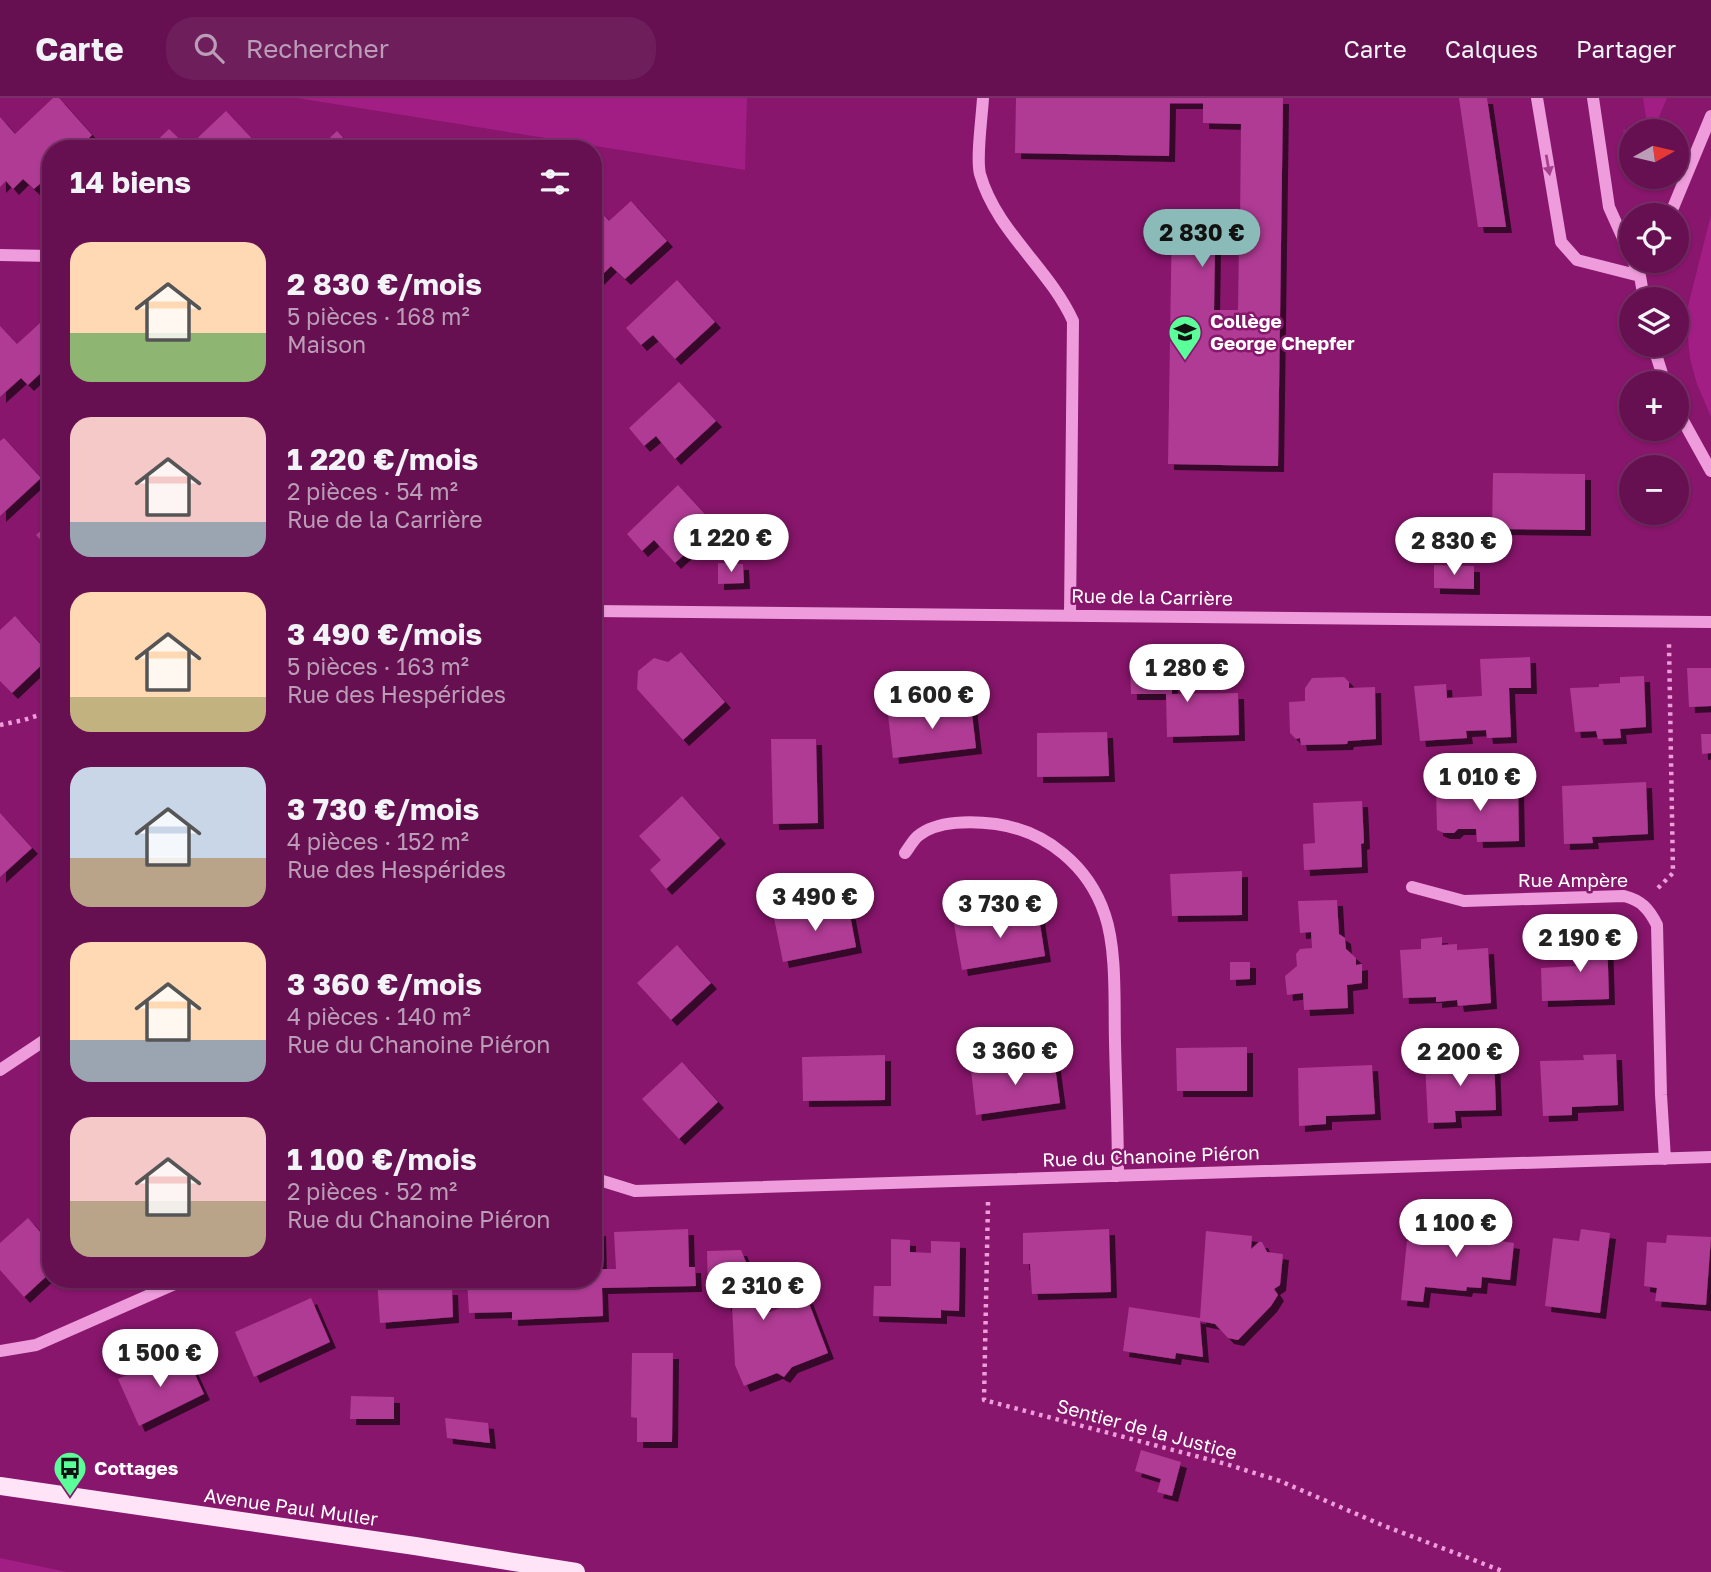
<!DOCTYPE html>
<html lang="fr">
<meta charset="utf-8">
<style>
body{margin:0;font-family:"Golos Text",sans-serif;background:#6e1e5b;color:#f1f3f6;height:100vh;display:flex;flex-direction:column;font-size:26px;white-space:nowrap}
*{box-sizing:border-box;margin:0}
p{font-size:23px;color:#bc9db7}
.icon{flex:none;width:38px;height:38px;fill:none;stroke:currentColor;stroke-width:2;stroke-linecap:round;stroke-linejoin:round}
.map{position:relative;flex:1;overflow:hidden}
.panel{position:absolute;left:42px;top:42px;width:560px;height:1148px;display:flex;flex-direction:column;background:#661051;border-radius:28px;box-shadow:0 2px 5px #0004,0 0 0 2px #793068}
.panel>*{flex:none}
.needle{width:46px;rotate:82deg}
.buttons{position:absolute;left:1619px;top:21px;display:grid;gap:14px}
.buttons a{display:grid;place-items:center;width:70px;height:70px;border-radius:50%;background:#661051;box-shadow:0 2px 5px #0004,0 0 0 2px #793068;font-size:35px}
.price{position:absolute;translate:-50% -60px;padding:0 16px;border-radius:24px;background:#fff;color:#222;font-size:23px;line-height:46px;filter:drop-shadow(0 2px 4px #0008)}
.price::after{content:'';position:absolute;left:50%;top:42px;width:21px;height:16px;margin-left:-10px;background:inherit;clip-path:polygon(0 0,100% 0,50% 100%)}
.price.selected{background:#8bbbb9;color:#111}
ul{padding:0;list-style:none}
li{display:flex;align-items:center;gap:21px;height:175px;padding:0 28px}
li span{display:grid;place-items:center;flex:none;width:196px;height:140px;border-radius:21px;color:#555}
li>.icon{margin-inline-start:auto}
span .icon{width:84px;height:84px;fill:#fffc;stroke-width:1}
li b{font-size:30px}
h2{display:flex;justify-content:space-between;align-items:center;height:84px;padding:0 28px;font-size:30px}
header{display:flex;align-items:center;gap:42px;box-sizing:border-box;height:98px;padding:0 35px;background:#661051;border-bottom:2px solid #793068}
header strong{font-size:33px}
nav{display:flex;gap:38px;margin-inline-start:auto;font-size:24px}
.search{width:490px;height:63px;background:#6e1e5b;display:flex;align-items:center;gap:18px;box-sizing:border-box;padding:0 24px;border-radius:28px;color:#bc9db7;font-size:26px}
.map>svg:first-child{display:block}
.green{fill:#a21e84}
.building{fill:#b03a94;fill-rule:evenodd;filter:url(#shadow)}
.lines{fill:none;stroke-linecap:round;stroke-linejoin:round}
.path{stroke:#ee9cdc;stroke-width:4.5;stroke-dasharray:3.5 5;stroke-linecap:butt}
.minor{stroke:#ee9cdc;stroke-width:12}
.major{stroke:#ffe4f7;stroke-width:18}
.oneway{fill:#a73e8e}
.labels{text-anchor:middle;stroke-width:5;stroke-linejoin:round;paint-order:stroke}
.poi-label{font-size:19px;font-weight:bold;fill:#fff;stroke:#88166c;text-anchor:start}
.street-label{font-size:19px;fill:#fff;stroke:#88166c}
</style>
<header>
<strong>Carte</strong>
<div class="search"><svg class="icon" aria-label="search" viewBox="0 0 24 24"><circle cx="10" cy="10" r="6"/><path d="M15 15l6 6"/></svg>Rechercher</div>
<nav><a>Carte</a><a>Calques</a><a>Partager</a></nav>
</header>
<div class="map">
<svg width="1711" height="1474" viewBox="0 0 1711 1474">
<defs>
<filter id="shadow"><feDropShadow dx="6" dy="6" stdDeviation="0" flood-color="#0009"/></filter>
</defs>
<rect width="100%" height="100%" fill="#88166c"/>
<!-- green -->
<path class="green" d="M297 0H747L745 72Z
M1643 0H1667L1653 33H1631V69L1623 32H1648Z
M1711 117V319L1697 286 1690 261 1687 231 1688 208Z
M0 1460 67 1474H0Z"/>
<!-- building -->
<path class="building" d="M53 0H59L92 37 78 51H51V76L34 91 23 81 13 91 6 83 0 89V19L15 36Z
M1016 0H1283L1278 368 1168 366 1172 116 1215 117V124H1240L1241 26 1203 25V5H1170L1169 58 1015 55ZM1215 147 1239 148 1238 212H1214Z
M1459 0H1487L1506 129H1478Z
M226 13 262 51H148L169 31 188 49Z
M337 33 353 51H318Z
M631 103 667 143 625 181 611 168 597 182 593 177V105L609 123Z
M677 182 715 224 675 261 653 237 641 247 626 230Z
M51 215V280L44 272 28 287 21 280 0 299V228L17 246Z
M679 284 716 323 675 361 656 338 644 348 629 330Z
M4 340 41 380 0 418V343Z
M1493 375 1585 376V432L1492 431Z
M678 387 716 428 675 465 654 442 642 453 627 436Z
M51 424V453L36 437Z
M718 465 743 466 744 485 718 486Z
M1434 467 1474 468V491L1434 490Z
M15 518 51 558 12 595 0 583V532Z
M681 554 725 604 683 642 637 591 638 573 654 560 668 564Z
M1530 559 1531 590H1509L1511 639 1487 640 1486 632 1466 633 1467 640 1420 643 1414 588 1446 586 1447 600 1482 598 1480 561Z
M1172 564V596L1238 595 1239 637 1167 639 1166 596H1131L1130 565Z
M1687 570H1711V608L1689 609Z
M1644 578 1646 629 1620 631 1621 640 1598 641 1596 633 1575 634 1570 590 1599 589V586L1620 585V579Z
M1344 579 1349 584V590L1375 589 1376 641 1348 643 1347 646 1301 647 1300 640 1296 641 1290 635 1289 604 1305 603V590L1312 580Z
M971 607 976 650 893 660 888 617Z
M1107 634 1109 678 1037 679V635Z
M1701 636H1711V655L1702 656Z
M771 641H816L818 725 773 726Z
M1646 684 1648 736 1592 739 1593 745 1564 746 1562 688Z
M1518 689 1519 743 1477 744 1476 731H1458L1454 735H1444L1437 732 1436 692Z
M682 698 720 740 666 791 650 772 661 762 639 738Z
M1362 703 1364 745 1361 746 1362 769 1304 772 1303 746 1315 745 1313 705Z
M0 715 32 750 0 779Z
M1242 773V817L1172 818 1170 776Z
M1337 802 1339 836 1345 840 1346 851 1356 860V867L1362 866V885L1347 887 1348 910 1304 912 1303 895 1287 897 1285 878 1297 868 1296 856 1300 851 1312 850 1311 834 1300 835 1298 803Z
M848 806 856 849 783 864 774 820Z
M1038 813 1045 858 962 872 954 826Z
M1607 837 1609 901 1542 903 1541 870 1576 868V839Z
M1442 839V847L1457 846V852L1488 850 1491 905 1458 908 1457 902 1436 904V899L1403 900 1400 852 1421 851V841Z
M677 847 711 885 671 922 637 885Z
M1230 864H1250V881L1230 882Z
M1247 949V993H1177L1176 950Z
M1616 956 1618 1007 1572 1009V1017L1543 1018 1540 963 1584 962 1583 957Z
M885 957V1002L803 1003 802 959Z
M1494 958 1496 1012 1455 1013 1456 1024 1428 1025 1425 965 1474 964 1473 960Z
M1054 961 1060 1005 976 1017 971 972Z
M682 964 718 1004 679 1041 642 1001Z
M1372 967 1375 1016 1326 1018V1026L1299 1028 1298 970Z
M1445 1113 1476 1117 1474 1125 1494 1127 1492 1142 1514 1145 1510 1182 1482 1179 1481 1190 1467 1189 1466 1193 1425 1189 1423 1204 1401 1202 1407 1143 1442 1145Z
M28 1120 41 1135 51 1126V1174L24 1199 0 1172V1145Z
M688 1131 689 1169H695L696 1188 602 1190 603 1218 512 1222V1214L469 1215 467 1181H593V1133L600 1132 601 1171H616L614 1134Z
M1109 1131 1111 1194 1032 1196 1030 1166H1023V1135Z
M1581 1131 1610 1135 1600 1215 1545 1208 1553 1140 1579 1143Z
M1206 1133 1252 1138 1251 1151 1259 1144H1262L1267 1154 1283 1156 1280 1187 1274 1191 1278 1197 1271 1208 1238 1242 1228 1240 1215 1226 1200 1223 1203 1259 1176 1255 1175 1261 1123 1253 1129 1209 1200 1220Z
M1667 1137 1711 1139 1706 1207 1655 1203 1657 1190 1644 1188 1647 1144 1666 1145Z
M891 1141 910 1142V1154L931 1155V1143L960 1144 959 1213 941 1212V1220L873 1218 874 1188H891Z
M741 1152 767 1215 807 1200 828 1255 792 1269 784 1279 777 1275 744 1288 735 1267 732 1207H725L724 1193H708L707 1153Z
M377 1181H434L435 1191H452L453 1219 380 1225Z
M311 1200 330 1244 254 1279 235 1234Z
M632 1255H673L672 1344H637V1320L631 1319Z
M186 1257 204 1296 139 1328 118 1281 152 1266 154 1270Z
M351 1298 394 1299V1321H350Z
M445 1320 488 1325 490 1345 447 1340Z
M1141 1352 1181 1364 1172 1398 1157 1394 1161 1381 1135 1373Z"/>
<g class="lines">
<!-- path -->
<path class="path" d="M0 627 24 622 51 613
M1658 790 1673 775 1669 546
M988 1104 984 1302 1226 1366 1280 1383 1382 1427 1505 1474"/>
<!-- minor -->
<path class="minor" d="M983 0C982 19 976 60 980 76 996 133 1049 170 1073 223L1070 518
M1537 0 1561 144 1577 162 1640 178
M1593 0 1609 109 1631 158
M1670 117 1711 18
M0 157 51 158
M1633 163 1640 178 1644 201
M1653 247 1665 285
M1676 310 1711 373
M593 513 1711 524
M905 755C909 750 913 742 918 738 937 722 973 723 996 726 1046 733 1089 768 1105 817 1117 852 1114 907 1115 944 1116 989 1118 1033 1118 1078
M1412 789 1464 803 1624 798C1641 802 1649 811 1657 827L1661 997 1665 1061
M0 972 51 938
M593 1080 635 1093 1711 1059
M0 1253 36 1247 186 1181"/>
<!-- major -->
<path class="major" d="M0 1388 415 1448 576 1474"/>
</g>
<!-- one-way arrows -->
<defs><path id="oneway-solid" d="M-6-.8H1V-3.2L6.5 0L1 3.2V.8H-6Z" transform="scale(1.75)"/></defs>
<use class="oneway" href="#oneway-solid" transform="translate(1548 67) rotate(80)"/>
<!-- icons -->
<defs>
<symbol id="school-pin" viewBox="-11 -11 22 30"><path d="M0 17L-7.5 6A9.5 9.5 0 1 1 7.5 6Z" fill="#5aff9a" stroke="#88166c"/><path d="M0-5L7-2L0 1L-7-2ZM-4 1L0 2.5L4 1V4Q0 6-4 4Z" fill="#111"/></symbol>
<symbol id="bus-pin" viewBox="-11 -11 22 30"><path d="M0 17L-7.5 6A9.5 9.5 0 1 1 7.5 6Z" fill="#5aff9a" stroke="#88166c"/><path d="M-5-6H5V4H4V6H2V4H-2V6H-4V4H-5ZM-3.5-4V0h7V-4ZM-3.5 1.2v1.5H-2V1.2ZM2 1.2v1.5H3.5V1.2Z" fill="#111"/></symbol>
</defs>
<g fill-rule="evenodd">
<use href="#school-pin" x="1166" y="215" width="38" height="52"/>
<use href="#bus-pin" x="51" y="1351" width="38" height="52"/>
</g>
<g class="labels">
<!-- poi labels -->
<g class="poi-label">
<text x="1210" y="230">Collège<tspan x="1210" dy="22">George Chepfer</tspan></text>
<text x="94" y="1377">Cottages</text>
</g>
<!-- street labels -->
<g class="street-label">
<text transform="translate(1152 499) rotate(1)" y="7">Rue de la Carrière</text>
<text x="1573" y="789">Rue Ampère</text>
<text transform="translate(1151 1058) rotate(-2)" y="7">Rue du Chanoine Piéron</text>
<text transform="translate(1147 1331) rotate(15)" y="7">Sentier de la Justice</text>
<text transform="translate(291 1409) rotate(8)" y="7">Avenue Paul Muller</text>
</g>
</g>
</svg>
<div class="buttons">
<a><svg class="needle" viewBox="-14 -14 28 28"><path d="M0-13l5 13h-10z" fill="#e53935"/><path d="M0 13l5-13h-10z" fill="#bc9db7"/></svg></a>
<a><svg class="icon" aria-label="locate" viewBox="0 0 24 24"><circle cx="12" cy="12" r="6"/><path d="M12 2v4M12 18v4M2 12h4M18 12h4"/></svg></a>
<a><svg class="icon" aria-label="layers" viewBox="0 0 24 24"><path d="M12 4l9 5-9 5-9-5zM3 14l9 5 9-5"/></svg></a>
<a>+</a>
<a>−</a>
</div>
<b class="price selected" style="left:1202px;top:171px">2 830 €</b>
<b class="price" style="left:731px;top:476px">1 220 €</b>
<b class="price" style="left:1454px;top:479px">2 830 €</b>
<b class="price" style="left:1187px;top:606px">1 280 €</b>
<b class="price" style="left:932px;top:633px">1 600 €</b>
<b class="price" style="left:1480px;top:715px">1 010 €</b>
<b class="price" style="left:815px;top:835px">3 490 €</b>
<b class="price" style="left:1000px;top:842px">3 730 €</b>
<b class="price" style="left:1580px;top:876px">2 190 €</b>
<b class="price" style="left:1015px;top:989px">3 360 €</b>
<b class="price" style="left:1460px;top:990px">2 200 €</b>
<b class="price" style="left:1456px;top:1161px">1 100 €</b>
<b class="price" style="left:763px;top:1224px">2 310 €</b>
<b class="price" style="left:160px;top:1291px">1 500 €</b>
<section class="panel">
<h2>14 biens<svg class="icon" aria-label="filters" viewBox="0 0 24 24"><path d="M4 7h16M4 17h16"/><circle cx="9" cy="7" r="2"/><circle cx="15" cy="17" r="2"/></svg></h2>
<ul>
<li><span style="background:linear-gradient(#ffd9b3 65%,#8fb573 0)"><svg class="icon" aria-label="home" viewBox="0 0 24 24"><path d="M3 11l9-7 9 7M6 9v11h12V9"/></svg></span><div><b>2 830 €/mois</b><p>5 pièces · 168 m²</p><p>Maison</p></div></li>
<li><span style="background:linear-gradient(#f6c9c9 75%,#9aa5b1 0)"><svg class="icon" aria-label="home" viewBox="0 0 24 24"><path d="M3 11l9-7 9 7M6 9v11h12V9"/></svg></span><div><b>1 220 €/mois</b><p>2 pièces · 54 m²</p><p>Rue de la Carrière</p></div></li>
<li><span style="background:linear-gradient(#ffd9b3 75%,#c2b280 0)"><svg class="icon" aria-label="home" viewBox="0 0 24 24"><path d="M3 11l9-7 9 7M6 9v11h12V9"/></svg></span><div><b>3 490 €/mois</b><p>5 pièces · 163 m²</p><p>Rue des Hespérides</p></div></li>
<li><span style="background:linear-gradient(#c9d6e8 65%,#b9a48a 0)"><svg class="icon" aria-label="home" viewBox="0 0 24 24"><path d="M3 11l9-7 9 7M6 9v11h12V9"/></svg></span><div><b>3 730 €/mois</b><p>4 pièces · 152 m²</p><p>Rue des Hespérides</p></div></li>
<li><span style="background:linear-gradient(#ffd9b3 70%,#9aa5b1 0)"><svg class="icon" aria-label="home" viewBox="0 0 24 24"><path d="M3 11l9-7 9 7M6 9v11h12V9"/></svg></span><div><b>3 360 €/mois</b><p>4 pièces · 140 m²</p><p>Rue du Chanoine Piéron</p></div></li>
<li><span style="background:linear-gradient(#f6c9c9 60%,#b9a48a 0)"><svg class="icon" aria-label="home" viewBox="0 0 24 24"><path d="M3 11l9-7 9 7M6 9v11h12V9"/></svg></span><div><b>1 100 €/mois</b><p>2 pièces · 52 m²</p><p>Rue du Chanoine Piéron</p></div></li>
</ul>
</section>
</div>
